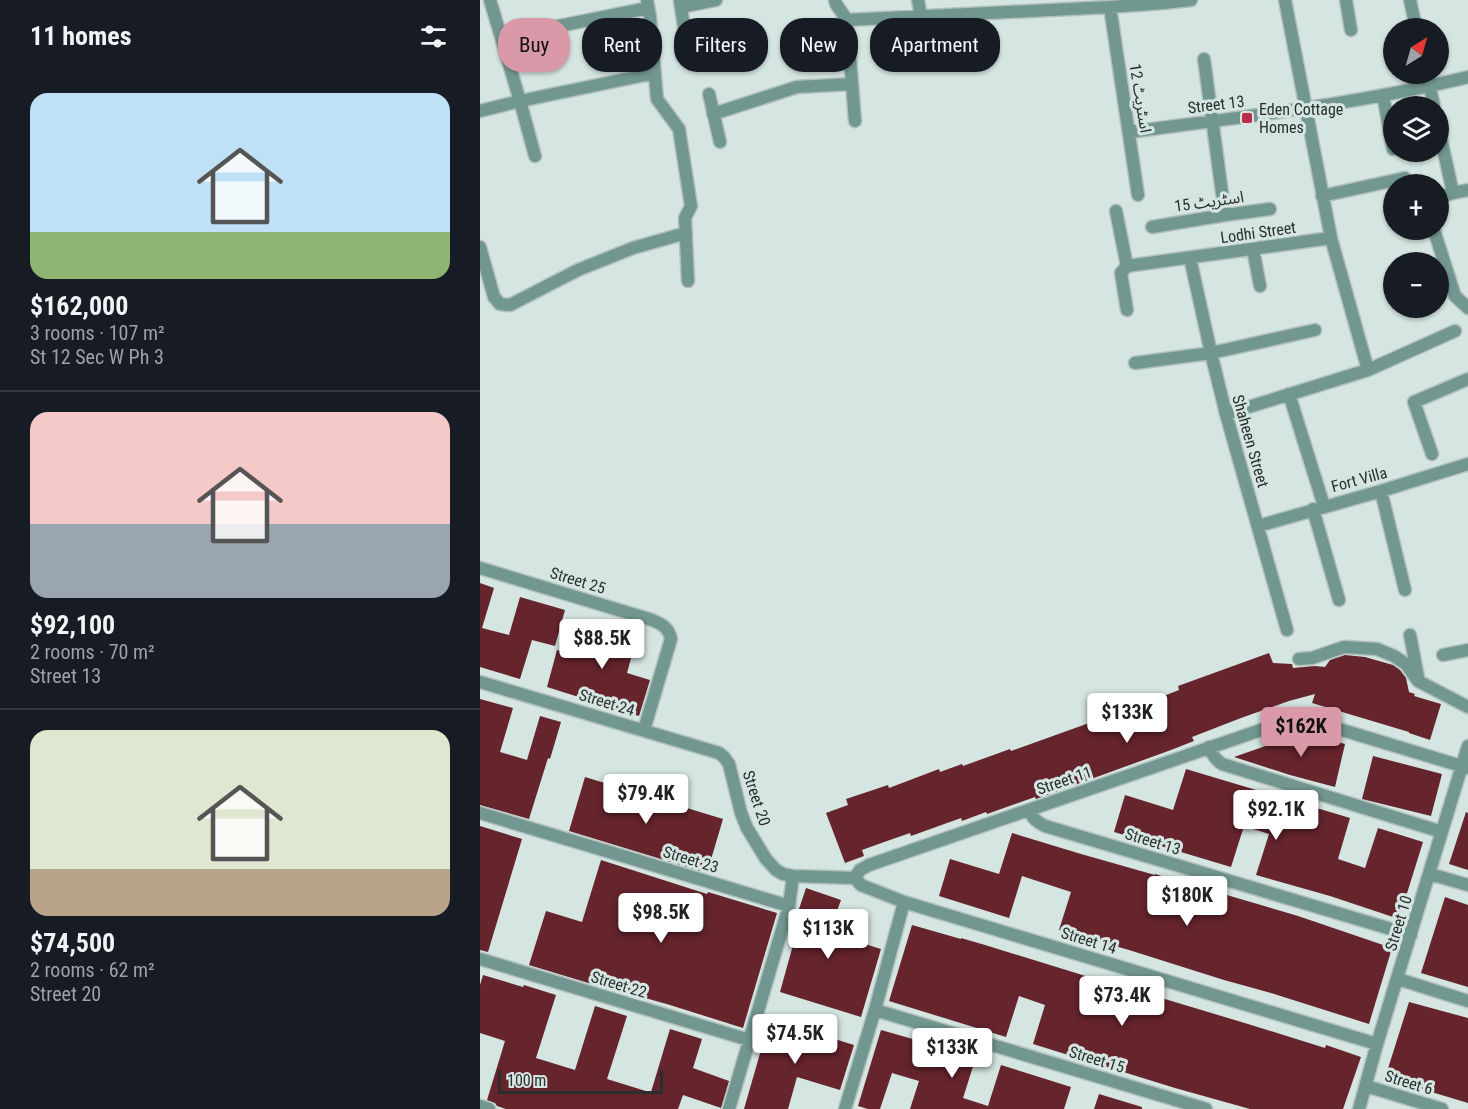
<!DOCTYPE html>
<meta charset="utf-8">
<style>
body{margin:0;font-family:"Roboto Condensed","Noto Sans Arabic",sans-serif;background:#20242c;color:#f1f3f6;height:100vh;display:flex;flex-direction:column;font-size:22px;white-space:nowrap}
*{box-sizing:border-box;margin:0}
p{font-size:20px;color:#9ea1a6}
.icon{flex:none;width:33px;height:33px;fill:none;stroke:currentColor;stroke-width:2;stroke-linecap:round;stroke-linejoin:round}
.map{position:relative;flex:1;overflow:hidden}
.side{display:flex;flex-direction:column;background:#171b24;width:480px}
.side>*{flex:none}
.hud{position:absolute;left:18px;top:18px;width:570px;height:54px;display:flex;gap:12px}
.needle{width:39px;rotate:37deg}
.buttons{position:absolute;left:903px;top:18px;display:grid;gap:12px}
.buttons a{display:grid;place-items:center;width:66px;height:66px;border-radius:50%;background:#171b24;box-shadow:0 2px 4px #0004;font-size:30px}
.scale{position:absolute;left:18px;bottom:15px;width:165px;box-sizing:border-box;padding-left:6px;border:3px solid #292f2e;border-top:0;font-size:16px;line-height:21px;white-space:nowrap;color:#292f2e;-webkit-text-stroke:4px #d5e5e1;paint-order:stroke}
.price{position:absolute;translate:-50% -51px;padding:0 14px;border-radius:6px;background:#fff;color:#222;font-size:20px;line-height:39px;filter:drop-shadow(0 2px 3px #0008)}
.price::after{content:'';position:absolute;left:50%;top:36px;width:18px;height:14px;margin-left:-9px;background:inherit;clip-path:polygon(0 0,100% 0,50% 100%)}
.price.active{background:#d999a8;color:#111}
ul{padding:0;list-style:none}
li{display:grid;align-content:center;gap:12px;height:318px;padding:0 30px}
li+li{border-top:2px solid #363941}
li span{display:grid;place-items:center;height:186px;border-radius:18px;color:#555}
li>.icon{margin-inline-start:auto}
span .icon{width:108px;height:108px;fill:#fffc;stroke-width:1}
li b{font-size:26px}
h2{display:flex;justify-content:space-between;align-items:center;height:72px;padding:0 30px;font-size:26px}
.pill{padding:0 21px;border-radius:24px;background:#171b24;box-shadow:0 2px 4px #0004;font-size:21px;line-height:54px}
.pill.active{background:#d999a8;color:#111}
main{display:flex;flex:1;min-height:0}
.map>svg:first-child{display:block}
.building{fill:#66242d}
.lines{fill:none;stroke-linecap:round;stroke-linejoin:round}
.minor-casing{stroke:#b3c1bd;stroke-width:15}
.minor{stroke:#729790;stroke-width:12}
.poi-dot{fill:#bc2b48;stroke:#d5e5e1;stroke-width:2}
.labels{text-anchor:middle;stroke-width:6;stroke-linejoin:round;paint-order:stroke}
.street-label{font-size:16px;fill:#292f2e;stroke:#d5e5e1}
.poi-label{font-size:16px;fill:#292f2e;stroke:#d5e5e1;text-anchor:start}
</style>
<main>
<section class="side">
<h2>11 homes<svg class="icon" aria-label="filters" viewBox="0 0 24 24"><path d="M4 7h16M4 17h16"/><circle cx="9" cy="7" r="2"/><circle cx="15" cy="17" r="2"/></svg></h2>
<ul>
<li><span style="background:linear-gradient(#bfe0f5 75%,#8fb573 0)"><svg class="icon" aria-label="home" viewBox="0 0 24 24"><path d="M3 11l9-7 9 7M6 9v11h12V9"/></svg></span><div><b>$162,000</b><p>3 rooms · 107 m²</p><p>St 12 Sec W Ph 3</p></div></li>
<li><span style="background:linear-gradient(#f6c9c9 60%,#9aa5b1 0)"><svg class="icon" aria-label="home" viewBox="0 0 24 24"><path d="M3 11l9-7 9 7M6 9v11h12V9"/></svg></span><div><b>$92,100</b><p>2 rooms · 70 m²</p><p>Street 13</p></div></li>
<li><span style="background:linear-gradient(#dfe7d0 75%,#b9a48a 0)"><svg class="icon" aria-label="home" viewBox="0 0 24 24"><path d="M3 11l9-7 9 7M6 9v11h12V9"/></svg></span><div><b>$74,500</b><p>2 rooms · 62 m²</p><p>Street 20</p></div></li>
</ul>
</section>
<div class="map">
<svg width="988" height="1109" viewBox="0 0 988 1109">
<rect width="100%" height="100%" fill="#d5e5e1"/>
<!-- building -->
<path class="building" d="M0 583 14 588 2 628 29 635 40 597 85 610 75 646 52 640 40 679 0 667Z
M112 619 158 633 147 673 170 680 159 716 67 687 77 650 101 657Z
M789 653 793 663 812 664 813 668 835 666 845 667 850 660 865 655 885 657 913 665 920 670 926 678 929 692 935 694 934 696 961 704 950 740 929 733V732L832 703 835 694 809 701 761 718 712 737 714 741 691 750 556 799 555 797 507 814 506 812 482 821 481 818 431 836 430 833 407 841 382 850 384 856 365 863 346 813 368 805 366 799 408 785 409 788 459 769 460 772 482 764 483 766 530 749 531 751 676 699 699 690 698 686Z
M0 699 33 708 20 752 47 760 60 716 81 722 70 759 68 758 49 819 0 805Z
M823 733 865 744 855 787 810 775 754 757Z
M893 756 962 774 951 816 882 799Z
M706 769 870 818 858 859 885 868 898 828 943 842 919 919 850 896 776 875 789 834 764 826 751 867 634 832 645 795 693 810Z
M105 777 243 819 227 873 89 831Z
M986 812 988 813V870L969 864Z
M0 826 42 839 8 952 0 950Z
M532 833 601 854 675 875V874L818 916 912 948 889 1024 791 993 744 980 649 950 579 930 591 892 542 876 529 918 459 896 470 859 519 874Z
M121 860 227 894 228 892 297 913 263 1028 190 1005 116 984 115 985 49 965 66 911 102 922Z
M326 888 361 900 349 933 401 949 381 1017 300 992 321 916 317 915Z
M965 897 988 905V987L941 973Z
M432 925 481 939V938L505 945 625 982V981L768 1024 845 1048 846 1045 881 1057 863 1109H770L695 1088 553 1044 565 1005 539 996 526 1037 409 1001Z
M3 975 43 987 44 985 76 995 56 1058 95 1070 115 1006 147 1016 127 1079 169 1092H171L190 1029 222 1039 213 1068 249 1081 241 1108 203 1095 198 1109H26L17 1106 15 1103 7 1100 25 1041 0 1033V985Z
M929 1002 988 1018V1103L905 1078Z
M290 1019 374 1045 360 1090 317 1077 308 1109H264Z
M401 1030 496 1057 483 1098 508 1106 521 1065 591 1087 584 1109H430L439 1081 412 1073 400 1109H388L378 1106Z
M619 1094 662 1107V1109H614Z"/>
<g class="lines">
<defs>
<path id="minor" d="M10 0 40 101 55 156
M167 0 170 17 177 99 199 129 211 206 205 218 208 281
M355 0 356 4 367 20 375 121
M438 0 441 16
M805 0 851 238 888 370
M866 0 871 30
M930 0 936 28
M200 1 205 33
M201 7 236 0
M630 7 658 195
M367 20 630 7 684 3 711 0
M74 27 168 8
M724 59 745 215
M947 74 954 106
M229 94 240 142
M903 95 913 149
M0 111 40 101 175 73
M233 114 317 87 371 84
M958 125 973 193 958 198
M649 132C763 117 877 104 988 77
M973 193 988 190
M842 196 925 178
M636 211 647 266 851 238
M672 227 745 215 790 209
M954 230 975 296 988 308
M0 247 14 297 20 304 30 305 98 270 153 248 206 233
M773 249 780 286
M710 258 731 353 746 414 807 630
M647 310 641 273 647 266
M655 363 731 353 835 330
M809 394 844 506
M746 414 888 370 975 331
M952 454 934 402 988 379
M901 491 925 590
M833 509 859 600
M778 526 901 491 988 464
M0 568 172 620C182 624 189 628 191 639L164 730
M930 635 938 677
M963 655 988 650
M819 659 832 658 864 647 897 649 914 656 926 664 938 681 988 707
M0 682 239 753 244 757 249 764 261 813 267 828 286 859 296 870 303 874 313 876 375 878 381 885 424 902 897 1044
M729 747C732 755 735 759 742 764L962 832
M549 810C553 819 557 822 565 826L931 935
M0 813 309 906
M950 874 988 885
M375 878 380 870 389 865 810 720 826 719 839 723 988 768
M0 959 269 1040
M918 979 988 1001
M395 1010 726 1109
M886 1086 962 1109
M0 1106 9 1109
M249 1109 309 906 313 876
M365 1109 395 1010 424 902
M879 1109 897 1044 988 746"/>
</defs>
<!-- minor casing -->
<use href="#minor" class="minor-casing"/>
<!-- minor -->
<use href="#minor" class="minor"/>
</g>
<!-- markers -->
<rect class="poi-dot" x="761" y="112" width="12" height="12" rx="3"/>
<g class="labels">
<!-- street labels -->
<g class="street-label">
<text transform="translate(661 98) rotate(81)" y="6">اسٹریٹ 12</text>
<text transform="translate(736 104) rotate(-7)" y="6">Street 13</text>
<text transform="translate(729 201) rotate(-8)" y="6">اسٹریٹ 15</text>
<text transform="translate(778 232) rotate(-8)" y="6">Lodhi Street</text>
<text transform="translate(771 441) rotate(74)" y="6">Shaheen Street</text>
<text transform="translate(879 479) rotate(-15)" y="6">Fort Villa</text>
<text transform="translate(98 580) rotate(17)" y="6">Street 25</text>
<text transform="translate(127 702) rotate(17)" y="6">Street 24</text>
<text transform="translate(584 780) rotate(-19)" y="6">Street 11</text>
<text transform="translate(277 798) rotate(72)" y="6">Street 20</text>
<text transform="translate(673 841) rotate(17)" y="6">Street 13</text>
<text transform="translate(211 859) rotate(17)" y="6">Street 23</text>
<text transform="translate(918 923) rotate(-73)" y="6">Street 10</text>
<text transform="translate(609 940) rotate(17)" y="6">Street 14</text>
<text transform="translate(139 984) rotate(17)" y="6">Street 22</text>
<text transform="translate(617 1059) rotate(17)" y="6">Street 15</text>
<text transform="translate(929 1082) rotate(17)" y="6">Street 6</text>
</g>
<!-- poi labels -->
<g class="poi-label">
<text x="779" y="115">Eden Cottage<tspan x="779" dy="18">Homes</tspan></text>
</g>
</g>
</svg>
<div class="buttons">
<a><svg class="needle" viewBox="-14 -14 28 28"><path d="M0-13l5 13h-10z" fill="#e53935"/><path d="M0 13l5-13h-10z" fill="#9ea1a6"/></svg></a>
<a><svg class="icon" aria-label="layers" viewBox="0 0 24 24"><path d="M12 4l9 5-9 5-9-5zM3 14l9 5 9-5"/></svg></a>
<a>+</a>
<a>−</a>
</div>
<div class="scale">100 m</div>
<b class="price" style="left:122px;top:670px">$88.5K</b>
<b class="price" style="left:647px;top:744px">$133K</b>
<b class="price active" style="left:821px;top:758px">$162K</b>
<b class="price" style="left:166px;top:825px">$79.4K</b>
<b class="price" style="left:796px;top:841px">$92.1K</b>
<b class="price" style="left:707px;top:927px">$180K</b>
<b class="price" style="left:181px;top:944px">$98.5K</b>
<b class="price" style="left:348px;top:960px">$113K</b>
<b class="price" style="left:642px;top:1027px">$73.4K</b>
<b class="price" style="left:315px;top:1065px">$74.5K</b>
<b class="price" style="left:472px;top:1079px">$133K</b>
<div class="hud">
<a class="pill active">Buy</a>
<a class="pill">Rent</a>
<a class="pill">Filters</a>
<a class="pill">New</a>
<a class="pill">Apartment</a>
</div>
</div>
</main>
